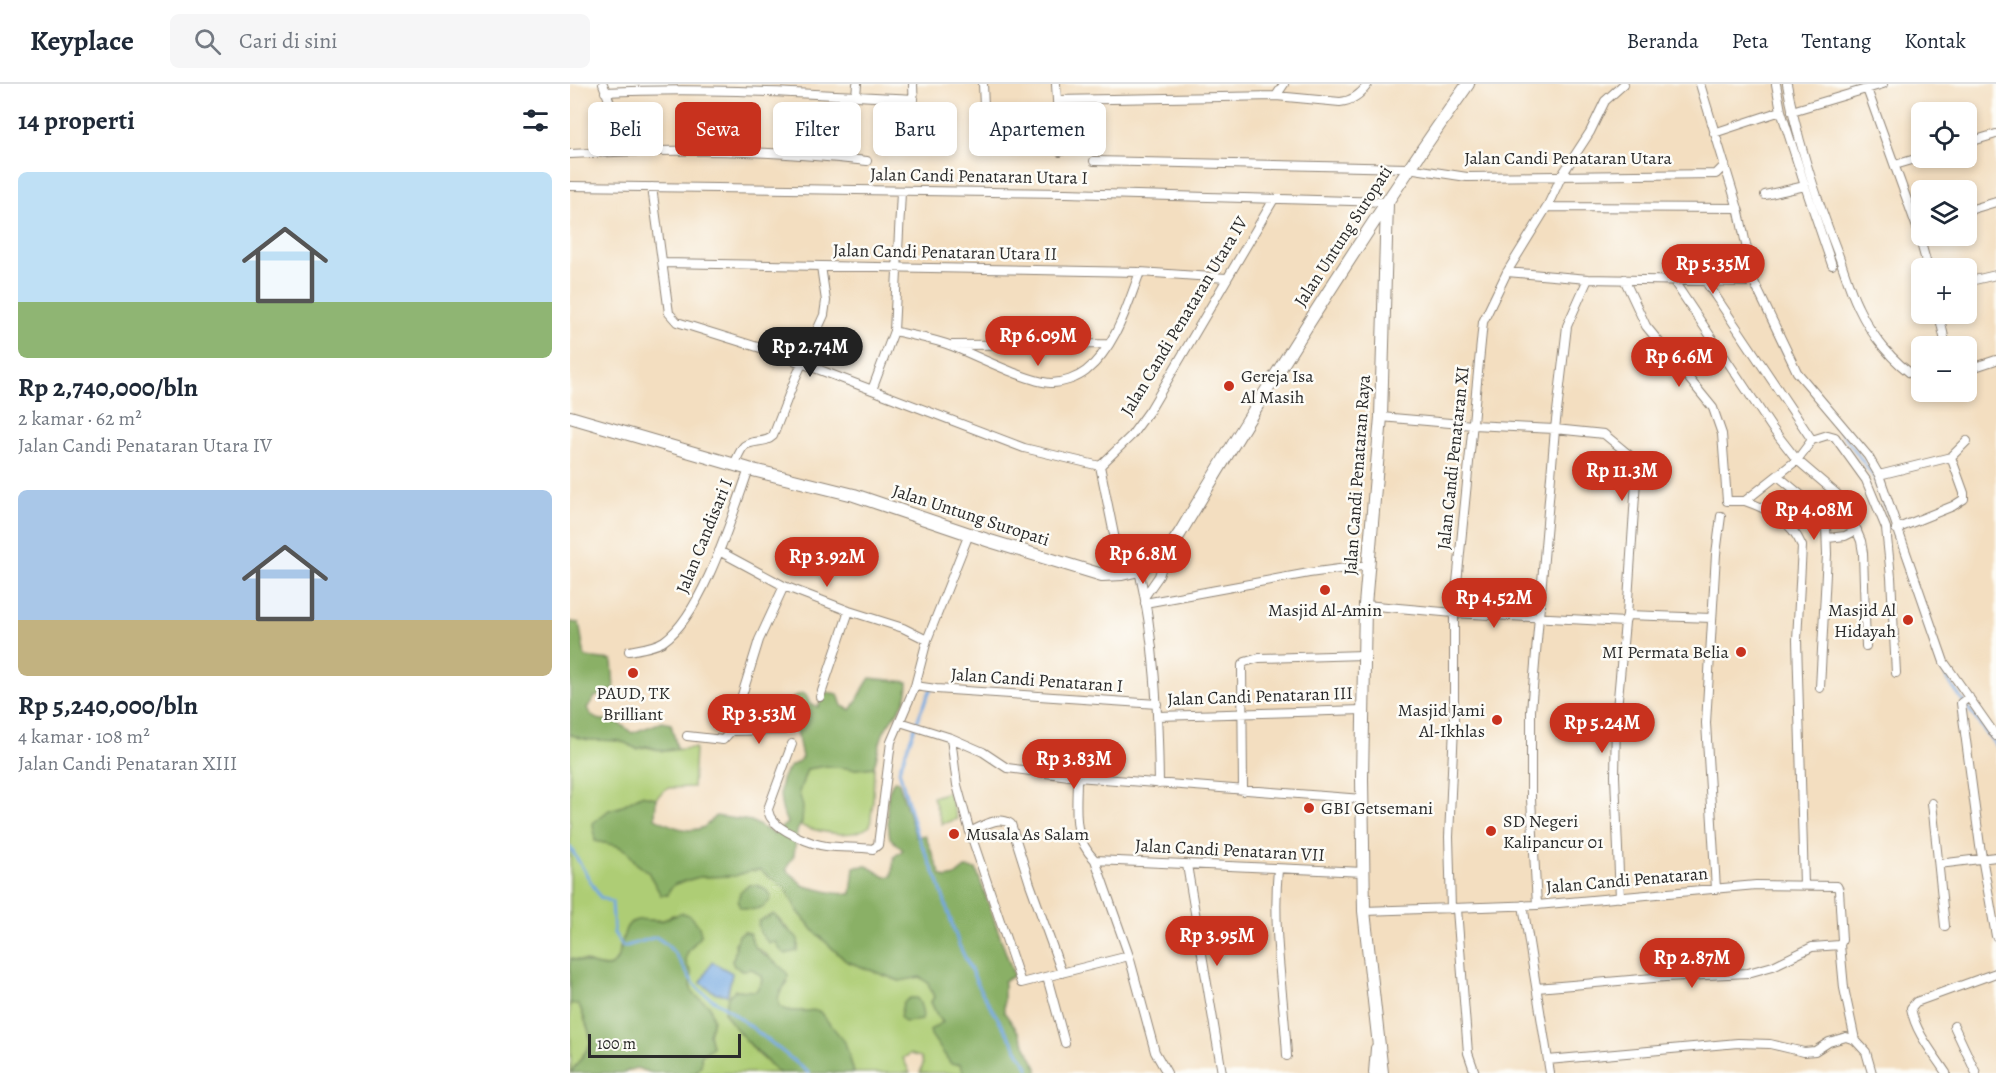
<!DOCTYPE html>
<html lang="id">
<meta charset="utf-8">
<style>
body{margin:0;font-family:Alegreya,serif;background:#f6f6f7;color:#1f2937;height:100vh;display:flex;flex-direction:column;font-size:22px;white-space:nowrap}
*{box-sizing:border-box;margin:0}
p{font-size:20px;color:#747a83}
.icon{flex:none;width:33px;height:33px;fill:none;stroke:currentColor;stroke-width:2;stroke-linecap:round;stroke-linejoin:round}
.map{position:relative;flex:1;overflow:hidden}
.side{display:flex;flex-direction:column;background:#fff;width:570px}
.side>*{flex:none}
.banner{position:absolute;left:18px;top:18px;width:570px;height:54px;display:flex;gap:12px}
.tools{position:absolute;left:1341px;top:18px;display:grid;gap:12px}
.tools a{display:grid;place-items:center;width:66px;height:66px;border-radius:9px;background:#fff;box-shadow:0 3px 9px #0003;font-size:30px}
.scale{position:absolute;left:18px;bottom:15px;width:153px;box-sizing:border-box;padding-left:6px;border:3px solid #2b2b2b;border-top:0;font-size:16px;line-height:21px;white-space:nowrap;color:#2b2b2b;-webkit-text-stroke:4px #fdfcf7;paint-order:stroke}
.price{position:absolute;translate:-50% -51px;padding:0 14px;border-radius:21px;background:#c8321e;color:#fff;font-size:20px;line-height:39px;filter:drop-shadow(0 2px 3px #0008)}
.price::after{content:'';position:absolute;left:50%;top:36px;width:18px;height:14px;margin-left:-9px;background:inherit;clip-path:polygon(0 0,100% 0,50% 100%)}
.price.on{background:#222;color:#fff}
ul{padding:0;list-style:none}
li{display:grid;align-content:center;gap:12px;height:318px;padding:0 18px}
li span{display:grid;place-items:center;height:186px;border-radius:9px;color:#555}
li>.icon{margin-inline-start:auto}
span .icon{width:108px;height:108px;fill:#fffc;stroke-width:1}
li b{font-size:26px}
h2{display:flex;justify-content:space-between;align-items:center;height:72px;padding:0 18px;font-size:26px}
.pill{padding:0 21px;border-radius:9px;background:#fff;box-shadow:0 3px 9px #0003;font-size:21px;line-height:54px}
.pill.on{background:#c8321e;color:#fff}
header{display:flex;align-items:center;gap:36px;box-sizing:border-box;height:84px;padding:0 30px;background:#fff;border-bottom:2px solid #e0e1e3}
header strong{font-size:28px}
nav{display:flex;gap:33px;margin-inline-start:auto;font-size:21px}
.search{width:420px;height:54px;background:#f6f6f7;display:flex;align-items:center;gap:15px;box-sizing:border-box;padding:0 21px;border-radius:9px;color:#747a83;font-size:22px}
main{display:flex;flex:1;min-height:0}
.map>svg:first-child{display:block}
.green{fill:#aecd75;stroke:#6c7c50;stroke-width:1.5;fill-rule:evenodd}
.forest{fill:#8ab066;stroke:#5a6e48;stroke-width:1.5}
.water{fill:#73a8e1;stroke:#4f6a86;stroke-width:1.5}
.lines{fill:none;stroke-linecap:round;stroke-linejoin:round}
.stream{stroke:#73a8e1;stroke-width:3}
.minor-casing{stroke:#8f8476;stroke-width:10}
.secondary-casing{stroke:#8f8476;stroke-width:14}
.minor{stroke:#fff;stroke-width:8}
.secondary{stroke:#fff;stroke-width:12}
.poi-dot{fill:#c8321e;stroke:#fdfcf7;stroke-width:2}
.labels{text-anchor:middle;stroke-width:5;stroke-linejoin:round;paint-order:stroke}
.street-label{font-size:18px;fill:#2b2b2b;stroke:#fdfcf7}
.poi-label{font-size:18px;fill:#2b2b2b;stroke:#fdfcf7;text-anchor:start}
</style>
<header>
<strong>Keyplace</strong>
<div class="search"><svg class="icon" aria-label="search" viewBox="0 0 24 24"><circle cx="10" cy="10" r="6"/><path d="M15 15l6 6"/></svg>Cari di sini</div>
<nav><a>Beranda</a><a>Peta</a><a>Tentang</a><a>Kontak</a></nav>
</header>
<main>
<section class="side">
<h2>14 properti<svg class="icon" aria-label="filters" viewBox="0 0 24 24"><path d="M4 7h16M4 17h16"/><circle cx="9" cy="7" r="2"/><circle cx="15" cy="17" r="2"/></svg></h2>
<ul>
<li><span style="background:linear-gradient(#bfe0f5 70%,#8fb573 0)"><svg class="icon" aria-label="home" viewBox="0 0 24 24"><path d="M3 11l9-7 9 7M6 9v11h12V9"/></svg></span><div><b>Rp 2,740,000/bln</b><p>2 kamar · 62 m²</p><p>Jalan Candi Penataran Utara IV</p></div></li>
<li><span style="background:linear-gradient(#a9c7e8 70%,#c2b280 0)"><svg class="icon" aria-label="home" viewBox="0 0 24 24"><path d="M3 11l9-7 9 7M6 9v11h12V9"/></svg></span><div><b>Rp 5,240,000/bln</b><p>4 kamar · 108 m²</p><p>Jalan Candi Penataran XIII</p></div></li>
</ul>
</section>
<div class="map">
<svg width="1426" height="989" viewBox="0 0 1426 989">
<rect width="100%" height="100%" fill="#fdfcf7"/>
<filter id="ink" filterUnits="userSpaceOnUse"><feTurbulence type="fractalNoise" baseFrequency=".0167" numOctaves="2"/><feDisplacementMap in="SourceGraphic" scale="12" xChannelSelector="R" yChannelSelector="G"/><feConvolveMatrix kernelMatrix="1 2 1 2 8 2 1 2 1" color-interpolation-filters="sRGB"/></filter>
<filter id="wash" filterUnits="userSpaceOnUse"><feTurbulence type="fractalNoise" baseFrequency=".008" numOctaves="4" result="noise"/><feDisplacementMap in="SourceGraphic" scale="24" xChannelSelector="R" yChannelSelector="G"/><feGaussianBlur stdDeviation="1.35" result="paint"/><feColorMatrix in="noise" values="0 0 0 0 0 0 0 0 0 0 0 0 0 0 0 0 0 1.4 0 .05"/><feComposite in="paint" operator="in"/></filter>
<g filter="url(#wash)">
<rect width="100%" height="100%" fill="#f3dec0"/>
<!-- green -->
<path class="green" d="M0 650C17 659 31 655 49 657 55 658 62 662 67 665 82 660 84 668 96 667 106 666 115 664 125 664L123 703 97 704 86 714 71 711 50 723 39 726 25 757 48 762 57 767 67 780 78 788 91 811H97L99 806 105 800 129 793 160 792 180 787 190 786 216 805 227 826 245 848 276 877 329 897 350 893 358 899 364 913 361 918 367 931 373 938 364 943 375 971 381 979 391 980 394 989H350L353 980 351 973 340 970 333 974 340 989H284L278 967 249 927C234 925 224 931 210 923 204 913 211 906 218 898L197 871 184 862 179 849 174 848 165 859 166 869 162 877 164 882 172 886 182 885 191 892 192 897 186 908 165 906 154 928 186 968 209 989H125L131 981V972L142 963 139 950 142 940 128 914 123 910 120 901 122 889 116 881V870L128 855 129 842 120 832 102 831 94 836H70L61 838 54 857 49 863 48 873 42 882 29 884 16 877 0 875ZM180 801C189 800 198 805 201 813L193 823 182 825 174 804ZM208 834C216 846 229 850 228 865L209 861 192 850ZM142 878 162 890 158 910C148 911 138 906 131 898Z
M256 682 285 685 304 683 303 716 300 742C281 756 251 748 231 742L232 738 229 708 237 685Z
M378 708 387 735 372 740 363 713Z
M0 919 8 921 11 925C13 933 21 950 21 957 21 963 5 981 1 989Z"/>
<!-- forest -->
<path class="forest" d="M0 538 9 539 15 573 42 576 44 605 25 613 17 624C26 641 31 633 46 638 51 640 57 645 62 649L92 638 101 640 107 664 94 667 76 662 67 665C62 663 55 658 49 657 31 655 17 659 0 650Z
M300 594 338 598C338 624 322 629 313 650 309 660 307 672 304 683L285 685 256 682 237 685 229 708 233 723 232 738 227 747 224 771 216 785 234 802 264 809 281 810 284 783 297 782 315 793 322 792 324 773 333 766 320 754C318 738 313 709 325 696L329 699 346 753 355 751 371 791 376 794 385 792 395 784 406 785 444 892 434 897V928L449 949 467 984V989H394L390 980H381L361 951 360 946 373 938 367 931 361 918 364 913 358 899 350 893 330 897 276 877 245 848 227 826 216 805 190 786 180 787 165 792 129 793 105 800 99 806 98 811H91L78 788 67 780 57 767 48 762 25 757 23 739 39 726 50 723 71 711 86 714 85 734C99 741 118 751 134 743 138 740 142 735 146 732L181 737 204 750 217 739C210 723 206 702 217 686 221 680 228 680 232 673L222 623 223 613 232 609 236 611 240 620 248 623 256 608 268 610 272 622 281 626C289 615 292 605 300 594Z
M180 801C189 800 198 805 201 814 196 825 181 828 170 823L168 819 170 808Z
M112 829C122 830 130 841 131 851 121 865 108 872 122 889L120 901 123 910 140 922 143 936 139 950 142 963 131 972V981L125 989H82L66 984 52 989H1C5 981 21 963 21 957 21 950 13 932 11 925L8 921 0 919V875C13 876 33 886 41 882 54 875 50 843 62 838 71 833 81 837 91 837 94 836 109 830 112 829Z
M204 830C209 835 212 842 218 846 228 854 230 852 227 867L216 870 210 866 206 858 199 859C193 853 186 846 189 837Z
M174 848 179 849C182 854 182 862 188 866 198 875 210 879 218 891 218 904 203 909 210 923 224 931 234 925 249 927L275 958 284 989H209C190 969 169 952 154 928L158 913 165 906 186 907 192 897 191 892 182 885 172 886 164 882 162 877C167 868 164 859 170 850Z
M340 914H347C351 919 354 930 352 936L335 938 330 933 333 919Z"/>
<!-- water -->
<path class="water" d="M142 878 162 889 157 911 144 908 131 899Z"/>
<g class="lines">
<!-- stream -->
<path class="stream" d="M1181 203 1199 243 1214 269
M1265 339 1304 393 1318 429
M1324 446 1371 584 1384 605 1426 662
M363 600 351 627 329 686 346 748 368 797 389 861 411 907 458 983 459 989
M0 763 30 813 42 818 44 849 53 863 86 853C113 869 112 891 132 908 141 915 151 920 159 926 186 946 213 968 239 989"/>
</g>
</g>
<g filter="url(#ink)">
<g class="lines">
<defs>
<path id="minor" d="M33 0 58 67
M343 0 345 61
M413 0 416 67
M486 0 487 16 706 12 770 18C783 17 791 10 798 0
M1130 0 1169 128 1184 198 1227 288 1298 372 1309 391 1374 578 1426 652
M1217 0C1227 57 1246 113 1267 167 1274 185 1279 205 1288 223 1301 251 1323 279 1349 295H1352
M1297 5 1346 141 1358 184
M35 8C138 3 241 10 344 15
M286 12 287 0
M706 12 714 0
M487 16 490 68
M1222 27 1313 0
M1144 49 1211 27 1206 0
M1396 59 1426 50
M0 70C99 64 199 66 297 77
M524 77 838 84 897 93 1146 90 1155 81
M1325 81 1352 73
M0 102 496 109 817 118
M1235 102 1262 181
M82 103 99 229 107 238 200 267 454 364 530 382
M1195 111 1235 102 1211 27
M977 123 1168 124
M1396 127 1426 118
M94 179 570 188 656 194
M937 188 1018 195 1184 198
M1054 195 1076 242 1143 324 1152 350 1157 417H1175L1227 376 1242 356 1258 351 1265 353 1296 396 1316 444 1321 493 1326 589
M1103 196 1202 344 1227 376 1267 410 1280 431 1291 457 1293 469 1296 562
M1136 198 1242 356
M1396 198 1426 191
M1369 230 1376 262
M324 247C343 252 364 255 382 262 407 272 458 298 481 299 493 299 507 294 516 287 546 263 557 222 570 188
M382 261 539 260
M1396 286 1426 276
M302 306 324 247 331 108
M811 333 903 341 985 345 1034 350 1063 374 1067 381 1057 531 1055 538 1046 636 1045 692 1050 814
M164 380C167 375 170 366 174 362 183 355 195 360 203 352L225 295 254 231 256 217 251 182
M530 382 561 352 580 326 704 115
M530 382 552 490
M1309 391 1381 373 1397 357
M1208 392 1249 426 1256 441 1257 470 1250 604
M1175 417C1200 426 1221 436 1232 462L1227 556 1234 801
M1326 445 1383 422 1394 415V409L1381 373
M1258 454 1275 452 1287 446
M149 467 214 502 279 527 333 544 357 556
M569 486C585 555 588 629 589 700
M575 512 589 492 596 470
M575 519 739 489 799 481
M795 521 884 529 1055 538
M1057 531 1142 534
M59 567C70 565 85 563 94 557 133 530 163 429 179 385
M345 602 366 605 587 620
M250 613 279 527
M1399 613 1391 619 1410 762 1426 852
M588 632 793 626
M330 638 381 654 413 668 437 684 507 693 792 715
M161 647 215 646
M117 652 153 656 161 647 189 556 214 502
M381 654 387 701 400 748 451 899 559 872
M222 660 198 725C198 727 200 733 201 734 209 747 241 760 256 762 271 764 287 763 303 765L308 761 321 658 345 602 357 556 399 450
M507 693C507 725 501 752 525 776L559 872 585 968 597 989
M673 707 672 581 675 578 689 574 794 571
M1362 719 1375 842
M400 748C413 742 428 731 441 740L460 800 492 889
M525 776 794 788
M1369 780 1426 773
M617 781 652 989
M708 785C702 847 714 910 717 972
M1146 805 1136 639 1146 470 1151 432
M953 821 980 989
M967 821 961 715V627L985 345 997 242 1018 195
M881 825 879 753 884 643V529L913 238 937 188 977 123 992 91 1020 48 1035 17 1054 0
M887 825 898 969 905 989
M794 827 967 821 1186 801 1267 802 1269 806 1272 856 1270 861 1274 904 1285 956 1296 968 1302 989
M477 893 495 959
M967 904 1095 893 1178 889 1203 882 1242 863 1270 861
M1384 942 1406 989
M978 976 1168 959 1200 960 1234 968 1245 967 1259 958 1276 953 1285 956
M803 989 805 964
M1376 989C1363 969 1345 948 1341 924L1346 918 1426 889"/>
<path id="secondary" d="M0 333 179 385 284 411 420 457 532 491 552 490 569 486 596 470 610 449C701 296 795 145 898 0
M812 989 794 827 792 695 795 521 811 333 817 119"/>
</defs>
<!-- minor casing -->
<use href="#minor" class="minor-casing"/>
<!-- secondary casing -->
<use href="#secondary" class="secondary-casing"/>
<!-- minor -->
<use href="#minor" class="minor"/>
<!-- secondary -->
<use href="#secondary" class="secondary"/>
</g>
</g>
<!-- markers -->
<g class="poi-dot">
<circle cx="659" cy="302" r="6"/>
<circle cx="755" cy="506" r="6"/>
<circle cx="1338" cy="536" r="6"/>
<circle cx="1171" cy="568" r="6"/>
<circle cx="63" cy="589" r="6"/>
<circle cx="927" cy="636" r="6"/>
<circle cx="739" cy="724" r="6"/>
<circle cx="921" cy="747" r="6"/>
<circle cx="384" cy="750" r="6"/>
</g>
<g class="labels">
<!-- street labels -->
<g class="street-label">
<text x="998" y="80">Jalan Candi Penataran Utara</text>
<text transform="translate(409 92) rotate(1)" y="6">Jalan Candi Penataran Utara I</text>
<text transform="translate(773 152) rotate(-57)" y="6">Jalan Untung Suropati</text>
<text transform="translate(375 168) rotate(1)" y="6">Jalan Candi Penataran Utara II</text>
<text transform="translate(614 232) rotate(-59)" y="6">Jalan Candi Penataran Utara IV</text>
<text transform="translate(883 374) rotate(-84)" y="6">Jalan Candi Penataran XI</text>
<text transform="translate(787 391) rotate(-86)" y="6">Jalan Candi Penataran Raya</text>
<text transform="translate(401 431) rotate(18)" y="6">Jalan Untung Suropati</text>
<text transform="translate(134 452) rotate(-68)" y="6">Jalan Candisari I</text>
<text transform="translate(467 596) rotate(4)" y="6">Jalan Candi Penataran I</text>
<text transform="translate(690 612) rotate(-2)" y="6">Jalan Candi Penataran III</text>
<text transform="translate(660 766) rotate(3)" y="6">Jalan Candi Penataran VII</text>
<text transform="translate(1057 796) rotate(-5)" y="6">Jalan Candi Penataran</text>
</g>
<!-- poi labels -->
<g class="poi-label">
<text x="671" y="298">Gereja Isa<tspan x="671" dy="21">Al Masih</tspan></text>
<text x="755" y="532" text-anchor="middle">Masjid Al-Amin</text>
<text x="1326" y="532" text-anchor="end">Masjid Al<tspan x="1326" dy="21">Hidayah</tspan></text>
<text x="1159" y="574" text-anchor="end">MI Permata Belia</text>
<text x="63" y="615" text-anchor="middle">PAUD, TK<tspan x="63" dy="21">Brilliant</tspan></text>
<text x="915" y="632" text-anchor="end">Masjid Jami<tspan x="915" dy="21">Al-Ikhlas</tspan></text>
<text x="751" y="730">GBI Getsemani</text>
<text x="933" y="743">SD Negeri<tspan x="933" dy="21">Kalipancur 01</tspan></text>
<text x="396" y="756">Musala As Salam</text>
</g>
</g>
</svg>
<div class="tools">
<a><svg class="icon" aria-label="locate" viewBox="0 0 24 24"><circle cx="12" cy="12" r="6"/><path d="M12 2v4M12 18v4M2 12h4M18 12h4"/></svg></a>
<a><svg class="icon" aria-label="layers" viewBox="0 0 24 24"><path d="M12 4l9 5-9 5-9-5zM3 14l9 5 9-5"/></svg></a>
<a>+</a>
<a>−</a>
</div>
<div class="scale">100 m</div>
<b class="price" style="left:1143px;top:211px">Rp 5.35M</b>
<b class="price" style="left:468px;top:283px">Rp 6.09M</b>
<b class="price on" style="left:240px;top:294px">Rp 2.74M</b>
<b class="price" style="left:1109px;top:304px">Rp 6.6M</b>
<b class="price" style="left:1052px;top:418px">Rp 11.3M</b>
<b class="price" style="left:1244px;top:457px">Rp 4.08M</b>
<b class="price" style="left:573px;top:501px">Rp 6.8M</b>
<b class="price" style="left:257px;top:504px">Rp 3.92M</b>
<b class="price" style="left:924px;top:545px">Rp 4.52M</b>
<b class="price" style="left:189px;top:661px">Rp 3.53M</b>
<b class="price" style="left:1032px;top:670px">Rp 5.24M</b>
<b class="price" style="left:504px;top:706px">Rp 3.83M</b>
<b class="price" style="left:647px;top:883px">Rp 3.95M</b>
<b class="price" style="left:1122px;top:905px">Rp 2.87M</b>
<div class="banner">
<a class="pill">Beli</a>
<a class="pill on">Sewa</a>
<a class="pill">Filter</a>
<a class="pill">Baru</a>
<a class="pill">Apartemen</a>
</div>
</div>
</main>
